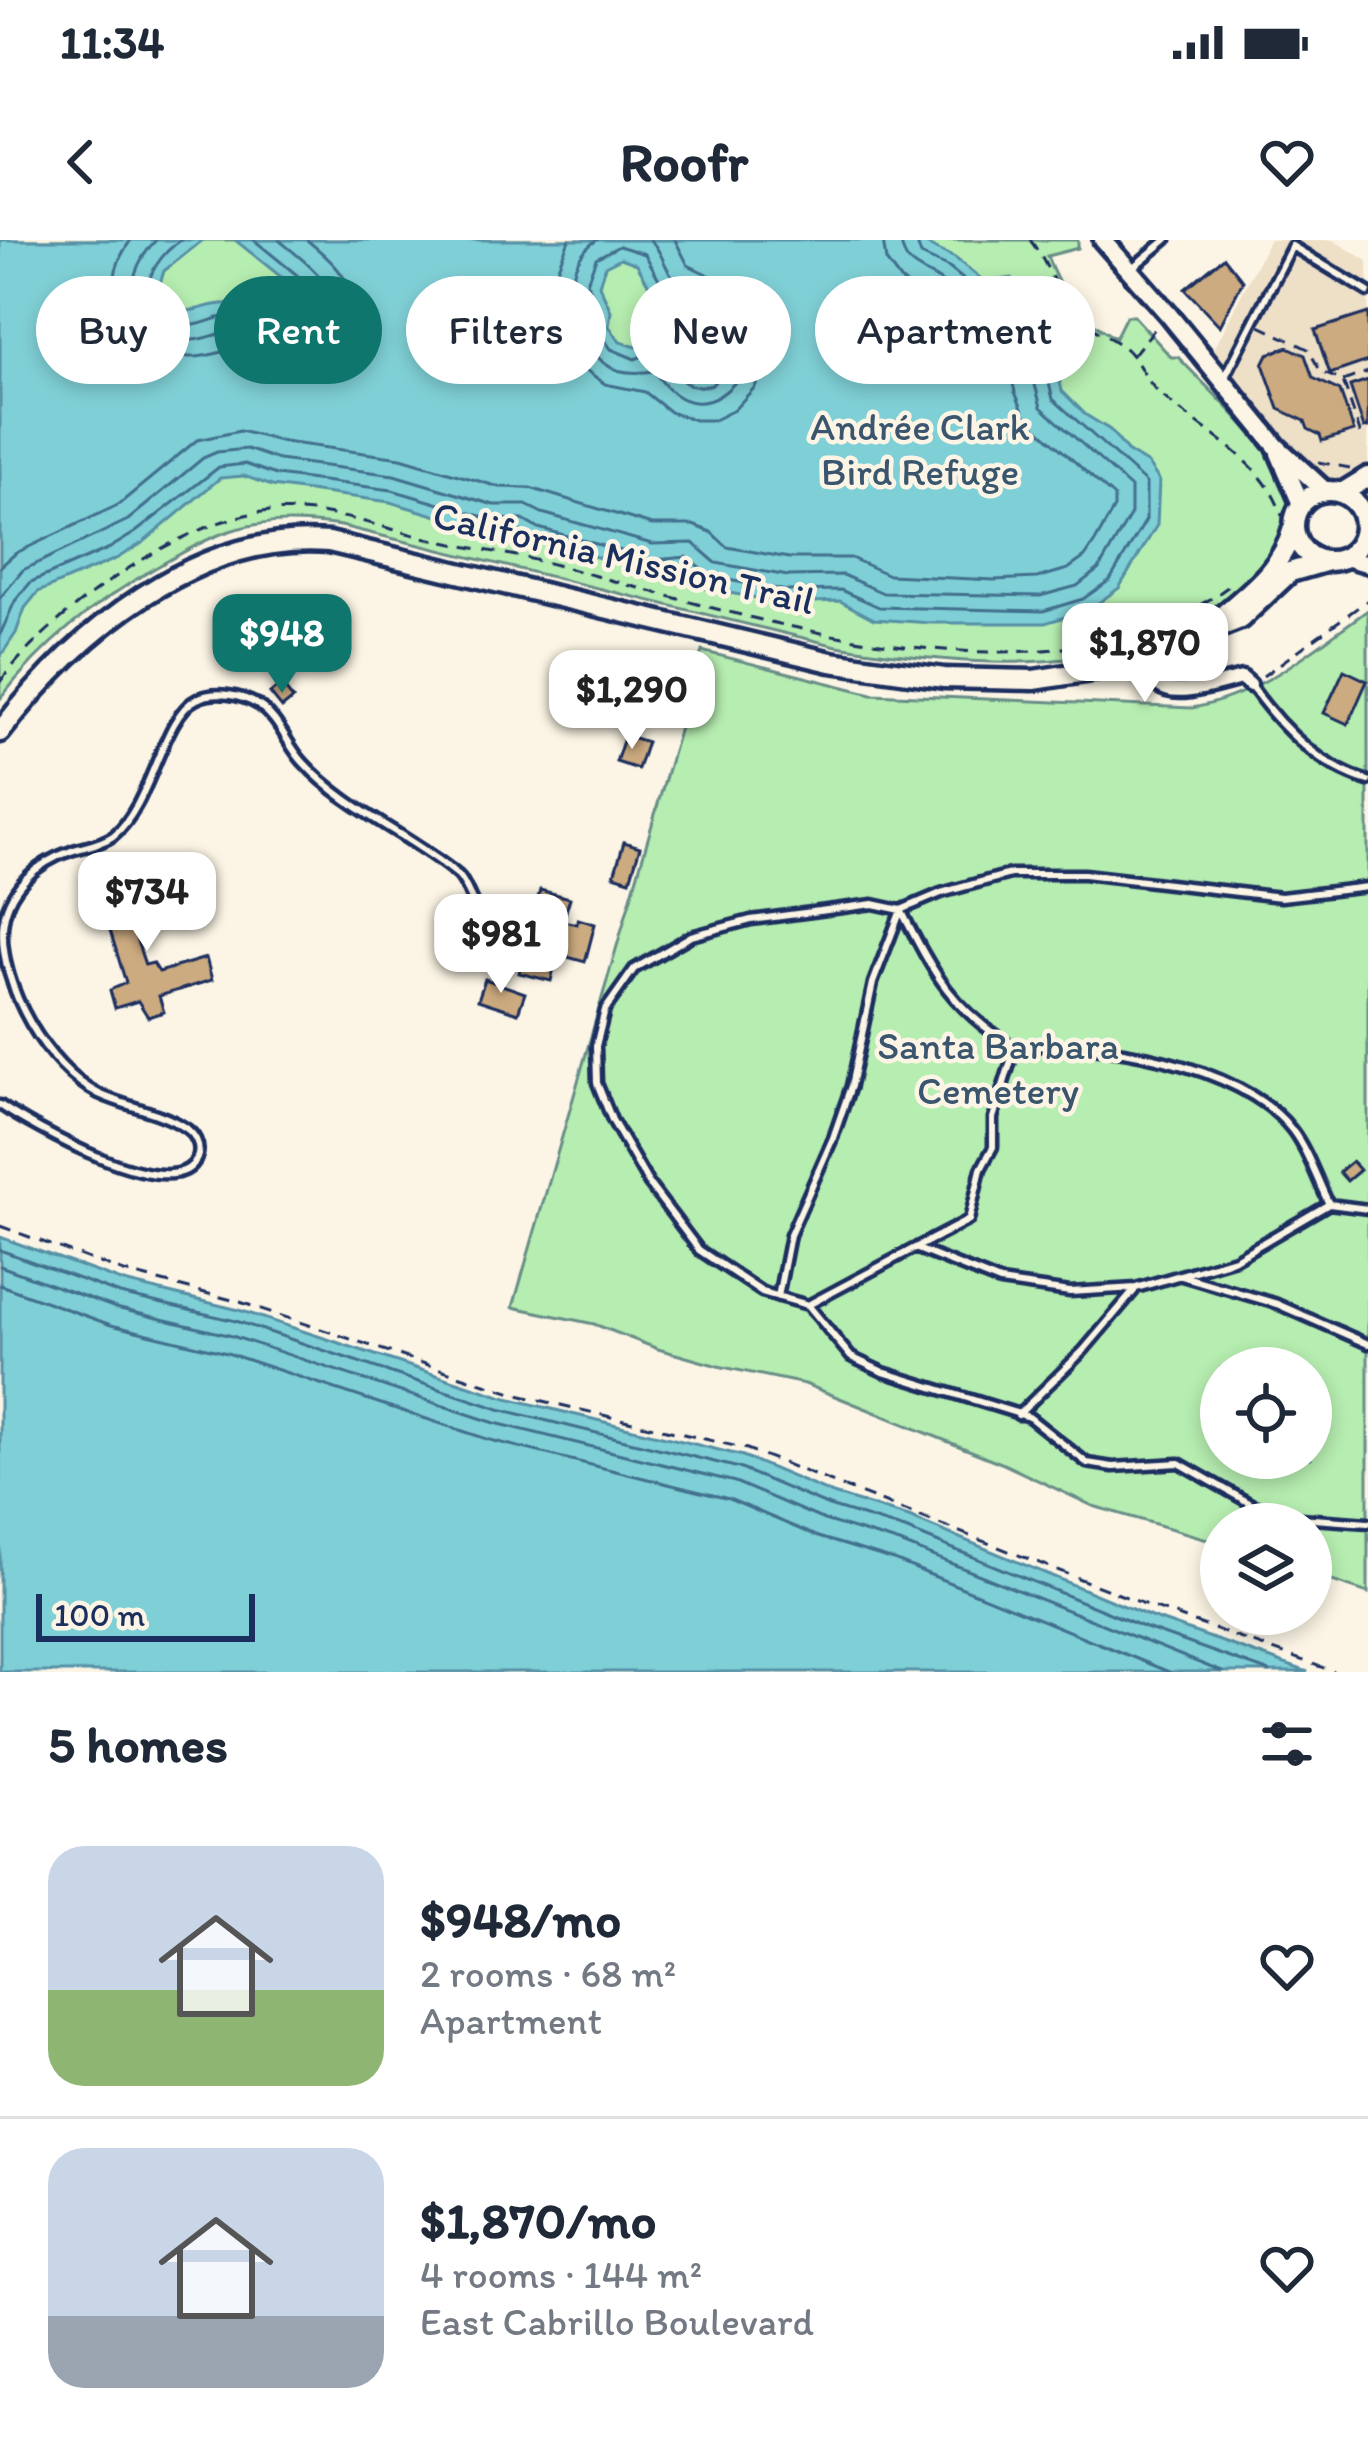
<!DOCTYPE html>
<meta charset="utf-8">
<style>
body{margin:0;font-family:Itim,sans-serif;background:#f2f2f3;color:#1f2937;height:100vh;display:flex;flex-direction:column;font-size:45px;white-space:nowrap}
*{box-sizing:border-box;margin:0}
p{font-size:39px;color:#747a83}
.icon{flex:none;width:66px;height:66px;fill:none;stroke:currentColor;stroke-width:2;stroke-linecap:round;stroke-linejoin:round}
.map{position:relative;height:1432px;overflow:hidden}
.panel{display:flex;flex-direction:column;background:#fff;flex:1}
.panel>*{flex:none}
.guide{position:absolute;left:36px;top:36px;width:1296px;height:108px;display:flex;gap:24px}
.fabs{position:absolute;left:1200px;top:1107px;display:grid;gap:24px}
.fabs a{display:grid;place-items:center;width:132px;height:132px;border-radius:50%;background:#fff;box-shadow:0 6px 18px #0003;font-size:60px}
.scale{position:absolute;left:36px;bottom:30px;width:219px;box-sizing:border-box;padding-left:12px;border:6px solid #1b2f5e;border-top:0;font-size:33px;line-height:42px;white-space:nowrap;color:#1b2f5e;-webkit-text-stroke:9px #fcf5e5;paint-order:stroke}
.price{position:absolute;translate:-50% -102px;padding:0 27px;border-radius:24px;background:#fff;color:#222;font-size:39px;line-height:78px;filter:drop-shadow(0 3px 6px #0008)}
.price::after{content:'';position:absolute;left:50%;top:72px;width:36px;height:27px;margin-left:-18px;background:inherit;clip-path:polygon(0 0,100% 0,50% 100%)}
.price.current{background:#0f766e;color:#fff}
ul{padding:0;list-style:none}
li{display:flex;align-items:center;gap:36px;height:300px;padding:0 48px}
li+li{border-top:3px solid #e0e1e3}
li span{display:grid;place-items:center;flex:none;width:336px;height:240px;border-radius:36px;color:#555}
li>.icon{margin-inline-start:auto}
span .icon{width:144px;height:144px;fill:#fffc;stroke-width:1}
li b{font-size:51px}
h2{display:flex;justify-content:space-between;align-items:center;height:144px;padding:0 48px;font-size:51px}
.chip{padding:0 42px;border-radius:54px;background:#fff;box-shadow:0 6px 18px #0003;font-size:42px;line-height:108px}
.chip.current{background:#0f766e;color:#fff}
.status{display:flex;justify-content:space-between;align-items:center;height:84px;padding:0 60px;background:#fff;direction:ltr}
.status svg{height:33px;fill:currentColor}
header{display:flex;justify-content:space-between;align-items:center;height:156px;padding:0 48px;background:#fff;font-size:54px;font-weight:700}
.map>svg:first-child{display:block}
.built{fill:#eedfc7}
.green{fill:#b6edb0;stroke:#688e87;stroke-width:3;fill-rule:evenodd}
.water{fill:#7fd0d6;stroke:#5790a6;stroke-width:3;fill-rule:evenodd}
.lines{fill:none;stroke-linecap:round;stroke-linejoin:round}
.shore{stroke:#436f8e;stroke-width:3}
.building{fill:#cdab80;stroke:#1b2f5e;stroke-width:3}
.service-casing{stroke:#1b2f5e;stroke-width:15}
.minor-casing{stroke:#1b2f5e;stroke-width:21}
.tertiary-casing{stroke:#1b2f5e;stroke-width:24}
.secondary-casing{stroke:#1b2f5e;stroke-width:26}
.primary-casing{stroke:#1b2f5e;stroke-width:27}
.path{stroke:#1b2f5e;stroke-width:3;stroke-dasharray:12 9;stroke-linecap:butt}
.service{stroke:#fcf5e5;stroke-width:6}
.minor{stroke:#fcf5e5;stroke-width:12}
.tertiary{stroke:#fcf5e5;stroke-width:15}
.secondary{stroke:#fcf5e5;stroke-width:16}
.primary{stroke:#fcf5e5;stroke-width:18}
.labels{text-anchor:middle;stroke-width:9;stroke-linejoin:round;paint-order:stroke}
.park-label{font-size:39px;fill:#3a556e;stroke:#fcf5e5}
.street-label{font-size:39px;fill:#1b2f5e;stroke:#fcf5e5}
</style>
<div class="status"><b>11:34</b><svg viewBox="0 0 49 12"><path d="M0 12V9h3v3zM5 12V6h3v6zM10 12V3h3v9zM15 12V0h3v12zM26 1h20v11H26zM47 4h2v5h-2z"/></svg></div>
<header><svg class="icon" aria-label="back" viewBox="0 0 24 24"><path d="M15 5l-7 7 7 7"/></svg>Roofr<svg class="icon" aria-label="heart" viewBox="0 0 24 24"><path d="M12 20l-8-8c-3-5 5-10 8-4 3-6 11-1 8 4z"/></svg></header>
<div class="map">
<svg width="1368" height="1432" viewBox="0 0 1368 1432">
<rect width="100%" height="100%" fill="#fcf5e5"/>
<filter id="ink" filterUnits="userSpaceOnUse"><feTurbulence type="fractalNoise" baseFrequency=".00833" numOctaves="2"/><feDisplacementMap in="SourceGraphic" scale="24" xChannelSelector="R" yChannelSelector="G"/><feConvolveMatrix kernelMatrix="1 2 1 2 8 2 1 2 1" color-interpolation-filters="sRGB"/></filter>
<g filter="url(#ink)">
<!-- built -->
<path class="built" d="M1269 0H1333L1368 21V228L1354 239 1333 244 1313 238 1210 117Z"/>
<!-- green -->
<path class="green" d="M0 0H1078V8L1047 16C1060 54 1081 78 1115 98L1126 76H1134L1171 117H1178C1204 145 1281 215 1288 249 1296 284 1272 324 1246 345 1120 443 985 428 837 406L341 286C304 281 266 279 230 291 204 299 179 315 155 328 93 364 44 402 0 459Z
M1368 370V1353L1311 1334V1284H1221V1303L1093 1266 1001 1223 805 1144 718 1126 658 1109 594 1084 513 1067 702 411 872 454 1192 468C1261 456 1312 409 1368 370ZM1221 1128H1311V1218H1221Z"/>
<!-- water -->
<path class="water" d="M0 0H203L164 31 157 53C188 87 198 61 231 64 248 66 262 78 275 88L299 87 311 74 300 52 235 0H917L955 18 985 42 1012 38 1045 75 1062 151 1086 175 1110 190 1127 211 1148 224 1159 240 1157 285 1119 348 1089 370 1045 383H931L874 379 840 361 786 363 707 349 695 343 685 329 668 328 657 334C635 327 531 301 521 291H489L390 262 272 246 244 236 220 238 144 302 116 319 38 352 25 368 16 393 0 417ZM621 18 637 24 659 63C692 74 704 90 718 121L705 136 685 130 674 107 648 97 637 107 620 102 609 86 611 71 599 45 605 26Z
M0 997 124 1042 239 1070 503 1157 743 1216 833 1254 909 1277 1151 1377 1308 1432H0Z"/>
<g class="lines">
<!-- shore -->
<path class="shore" d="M131 0C91 53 126 112 189 117 202 118 215 113 228 111 239 116 248 126 260 131 300 145 361 117 355 68 352 38 329 18 307 0
M156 0C116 42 127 95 191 100 203 100 216 94 228 92 243 97 254 111 269 114 286 118 309 116 322 103 362 62 309 25 279 0
M181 0C141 27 128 82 192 85 205 85 217 75 230 77 247 78 258 92 272 100L305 98 322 75 308 44 254 0
M569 0 556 32 554 50 567 100 583 128 605 144 645 152 670 172 695 180H714L734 170 755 147 762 130V111L741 66 715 38 688 25 675 0
M597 0C581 10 570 30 573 49 574 59 582 67 583 76 590 121 608 138 654 131 680 171 712 173 741 135 751 106 726 69 703 51 695 45 684 46 676 40 664 30 663 11 650 0
M619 6 645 14 666 52 692 62 715 87 730 122 712 145C674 154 678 122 653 112L635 119 611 109 598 90V73L587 42 596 18Z
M0 327 16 313 118 265 197 200 240 191 284 202 401 218 499 247 530 248 652 285H693L711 292 727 307 789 318H851L889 335 994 340 1037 338 1068 329 1085 317 1095 302 1114 268V257L1026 178 1015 152 1000 90 966 82 900 40 886 21 883 0
M0 358 23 330 128 280 203 218 217 212 247 209 279 220 394 235 494 265H526L542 273 652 304 693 303 716 323 788 336 843 335 883 353 1040 356 1077 346 1099 329 1131 274V248L1041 167 1019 85 1001 66C971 71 963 55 939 40 920 28 903 27 901 0
M0 395 15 361 31 342 110 308 136 292 219 227 245 224 276 235 392 250 491 279 523 280 535 287 654 320 687 317 712 337 787 351 841 350 879 367 1043 371 1083 359 1110 340 1146 280V243L1053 159 1033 81 1005 49 978 51 949 28 921 15 916 0
M0 1010 120 1054 236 1081 499 1169 739 1228 829 1266 905 1289 1146 1388 1270 1432
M0 1026 116 1068 232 1096 495 1183 735 1242 824 1280 900 1303 1222 1432
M0 1045 111 1085 227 1113 490 1200 729 1259 818 1297 894 1320 1169 1432"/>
</g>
<!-- building -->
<path class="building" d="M1224 17 1243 41 1220 86 1185 49Z
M1368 73V121L1330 134 1315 90Z
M1288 107 1305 115 1313 138 1340 151 1354 191 1322 201 1320 195 1308 189 1305 181 1279 169 1263 124 1268 114Z
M1368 140V187L1364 188 1350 146Z
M1344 430 1367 441 1348 484 1324 473Z
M281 444 293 459 282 468 270 453Z
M625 495 647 502 638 529 616 522Z
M624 602 640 607 630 640 614 635Z
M160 639 164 653 172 651 175 664 141 687 143 693 136 698 145 725 153 723 159 732 206 718 212 740 159 756 164 772 148 777 138 761 115 768 110 750 126 743 103 667 121 662 125 668 147 662 142 644Z
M540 650 570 658 563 681 577 684 578 679 595 684 585 722 557 714 551 741 519 733Z
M485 739 525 753 518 773 478 760Z
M1352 921 1360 930 1347 941 1339 932Z"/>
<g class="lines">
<defs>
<path id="service" d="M1132 28 1166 0
M1224 139 1292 6 1368 52
M1252 447C1281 488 1318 526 1368 541
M1368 647 1281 657 1084 634H1010L941 653 901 670 873 664 751 680 691 696 634 729 605 770 596 806 597 843 612 880 649 944 699 1010 762 1052 808 1065 915 1008 1000 1042 1070 1052 1136 1048 1235 1019 1329 964 1368 969
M0 865C29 885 175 969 197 918 202 905 194 893 184 887 159 871 127 867 99 854 47 828 0 747 3 688 6 649 36 623 71 611 85 606 100 605 113 596 152 565 162 475 197 459 215 450 242 455 258 465 279 478 287 505 303 522 345 569 410 595 458 635 466 642 472 663 479 674L505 687
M917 1007 969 980 981 929 993 907V878L1015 808C1093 798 1242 824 1292 890 1308 911 1317 940 1329 964
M1182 1036 1277 1064 1368 1104
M778 1057 790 995 833 898 851 846 873 743 901 670C935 736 951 768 1015 808
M808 1065 851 1117 883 1132 1029 1177 1087 1223 1113 1227 1179 1223 1253 1265 1300 1278 1368 1283
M1018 1175 1083 1111 1134 1051"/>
<path id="minor" d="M1146 418C1149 425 1153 441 1160 446 1177 459 1223 442 1242 438L1250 445"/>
<path id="tertiary" d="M1363 295 1368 299
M1344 317 1368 324"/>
<path id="secondary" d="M1103 0 1169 75 1277 207 1325 251
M1279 213 1301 264"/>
<path id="primary" d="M1294 286a35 35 0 1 1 70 0a35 35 0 1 1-70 0Z
M1342 253 1368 237
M1213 384C1246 354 1281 332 1293 288
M0 492C75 394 197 291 329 302L831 422 944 438 1034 440 1117 427 1240 379 1290 332 1328 321"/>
</defs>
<!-- service casing -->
<use href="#service" class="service-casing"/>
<!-- minor casing -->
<use href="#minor" class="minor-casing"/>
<!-- tertiary casing -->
<use href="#tertiary" class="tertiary-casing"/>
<!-- secondary casing -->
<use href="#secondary" class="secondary-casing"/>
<!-- primary casing -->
<use href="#primary" class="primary-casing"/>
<!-- path -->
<path class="path" d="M1030 0C1050 25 1056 56 1079 78 1093 91 1111 97 1126 109 1139 121 1145 140 1159 153 1202 192 1264 218 1282 276
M1260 86 1308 109 1321 132 1343 141 1363 201
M1133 115 1158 85
M1343 141 1368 132
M1318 222 1350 228
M1263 436 1368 360
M0 442C51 373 176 283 262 272 322 264 383 289 440 301 479 310 518 315 556 325 752 378 1053 481 1233 343
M0 986 124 1032 240 1062 518 1155 747 1209 1152 1367 1335 1432"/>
<!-- service -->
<use href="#service" class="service"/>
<!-- minor -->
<use href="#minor" class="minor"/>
<!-- tertiary -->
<use href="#tertiary" class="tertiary"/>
<!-- secondary -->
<use href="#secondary" class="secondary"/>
<!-- primary -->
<use href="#primary" class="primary"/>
</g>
</g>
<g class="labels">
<!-- park labels -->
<g class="park-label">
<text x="920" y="200">Andrée Clark<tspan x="920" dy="45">Bird Refuge</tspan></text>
<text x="998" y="819">Santa Barbara<tspan x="998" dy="45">Cemetery</tspan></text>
</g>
<!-- street labels -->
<g class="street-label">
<text transform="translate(624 317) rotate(13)" y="14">California Mission Trail</text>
</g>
</g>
</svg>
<div class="fabs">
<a><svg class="icon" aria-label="locate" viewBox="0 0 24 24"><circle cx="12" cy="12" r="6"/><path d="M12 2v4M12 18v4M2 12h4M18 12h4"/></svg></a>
<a><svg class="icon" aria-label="layers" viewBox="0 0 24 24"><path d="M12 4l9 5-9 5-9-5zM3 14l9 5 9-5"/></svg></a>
</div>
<div class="scale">100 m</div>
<b class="price current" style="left:282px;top:456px">$948</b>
<b class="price" style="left:1145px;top:465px">$1,870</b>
<b class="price" style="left:632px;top:512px">$1,290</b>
<b class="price" style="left:147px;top:714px">$734</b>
<b class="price" style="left:501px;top:756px">$981</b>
<div class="guide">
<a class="chip">Buy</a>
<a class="chip current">Rent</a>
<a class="chip">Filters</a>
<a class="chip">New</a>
<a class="chip">Apartment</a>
</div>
</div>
<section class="panel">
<h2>5 homes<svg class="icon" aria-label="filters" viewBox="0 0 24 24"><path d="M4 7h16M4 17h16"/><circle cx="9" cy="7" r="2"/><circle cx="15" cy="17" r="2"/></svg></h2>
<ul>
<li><span style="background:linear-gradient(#c9d6e8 60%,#8fb573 0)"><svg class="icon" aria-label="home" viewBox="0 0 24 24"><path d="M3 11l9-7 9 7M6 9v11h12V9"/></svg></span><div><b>$948/mo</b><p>2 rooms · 68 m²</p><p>Apartment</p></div><svg class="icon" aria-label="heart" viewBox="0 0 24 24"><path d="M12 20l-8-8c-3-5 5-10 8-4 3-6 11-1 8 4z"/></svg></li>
<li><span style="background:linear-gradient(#c9d6e8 70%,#9aa5b1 0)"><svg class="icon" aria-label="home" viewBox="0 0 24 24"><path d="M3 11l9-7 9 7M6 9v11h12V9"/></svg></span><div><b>$1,870/mo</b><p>4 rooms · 144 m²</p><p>East Cabrillo Boulevard</p></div><svg class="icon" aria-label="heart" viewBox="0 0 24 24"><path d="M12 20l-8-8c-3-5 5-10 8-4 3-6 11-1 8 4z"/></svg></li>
</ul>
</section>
